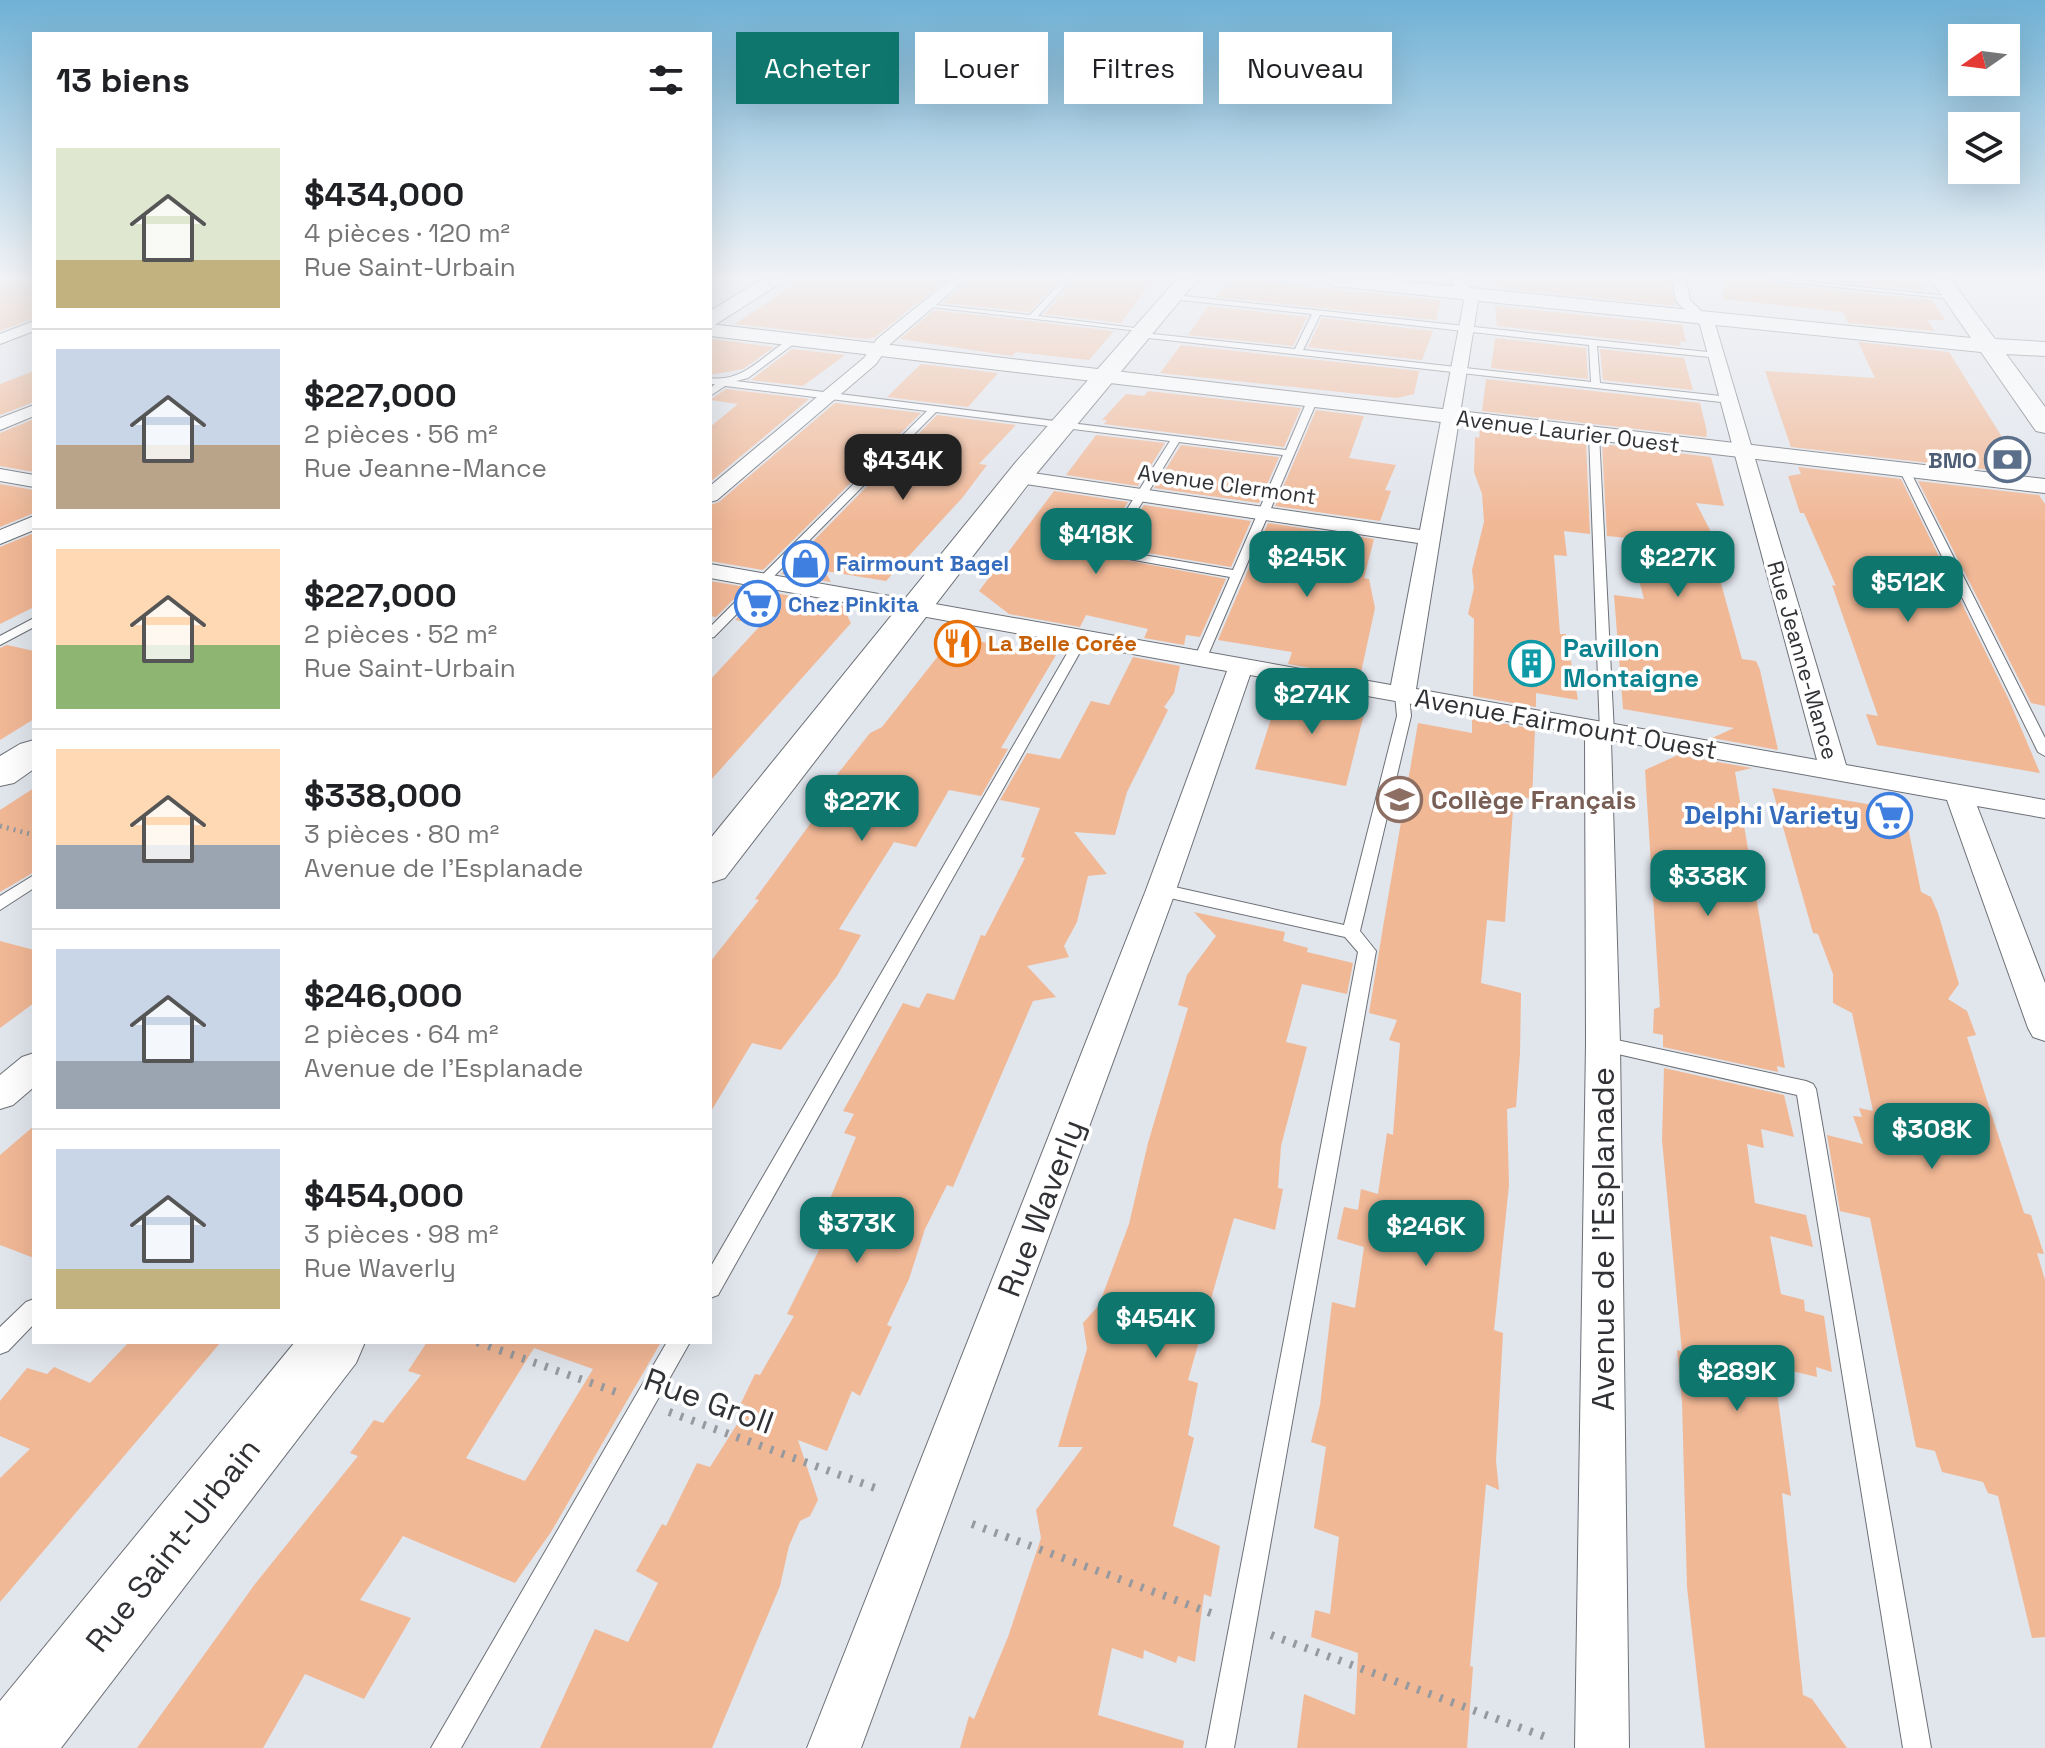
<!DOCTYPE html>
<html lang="fr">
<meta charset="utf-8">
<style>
body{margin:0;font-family:"Space Grotesk",sans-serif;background:#f6f6f6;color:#202124;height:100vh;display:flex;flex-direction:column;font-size:30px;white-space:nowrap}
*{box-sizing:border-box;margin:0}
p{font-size:26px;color:#757577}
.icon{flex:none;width:44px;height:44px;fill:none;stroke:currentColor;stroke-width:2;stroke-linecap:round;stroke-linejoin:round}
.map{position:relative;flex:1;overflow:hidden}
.sheet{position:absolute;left:32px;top:32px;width:680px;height:1312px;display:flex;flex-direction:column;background:#fff;border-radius:0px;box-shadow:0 8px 32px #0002}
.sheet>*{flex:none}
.banner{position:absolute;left:736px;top:32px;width:760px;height:72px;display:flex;gap:16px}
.needle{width:52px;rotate:256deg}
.fabs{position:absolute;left:1948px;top:24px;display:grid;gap:16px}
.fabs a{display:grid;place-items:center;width:72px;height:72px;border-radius:0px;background:#fff;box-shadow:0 8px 32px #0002;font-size:40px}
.price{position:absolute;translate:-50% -68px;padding:0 18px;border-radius:16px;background:#0f766e;color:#fff;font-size:26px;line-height:52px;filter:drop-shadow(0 2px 4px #0008)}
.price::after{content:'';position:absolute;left:50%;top:48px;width:24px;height:18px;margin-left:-12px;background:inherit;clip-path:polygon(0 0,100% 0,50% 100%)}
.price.selected{background:#222;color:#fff}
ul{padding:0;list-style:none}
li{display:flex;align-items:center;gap:24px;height:200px;padding:0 24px}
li+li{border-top:2px solid #e0e0e0}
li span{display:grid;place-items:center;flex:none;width:224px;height:160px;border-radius:0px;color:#555}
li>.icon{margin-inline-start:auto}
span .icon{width:96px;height:96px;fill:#fffc;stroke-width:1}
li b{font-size:34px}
h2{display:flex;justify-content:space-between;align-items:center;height:96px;padding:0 24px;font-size:34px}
.pill{padding:0 28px;border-radius:0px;background:#fff;box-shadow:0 8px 32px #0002;font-size:28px;line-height:72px}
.pill.selected{background:#0f766e;color:#fff}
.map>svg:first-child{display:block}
.building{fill:#f1b896;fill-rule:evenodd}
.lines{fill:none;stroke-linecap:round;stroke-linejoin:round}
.service-casing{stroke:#6d7177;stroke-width:2}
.minor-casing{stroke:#6d7177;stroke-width:2}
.tertiary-casing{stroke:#6d7177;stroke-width:2}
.secondary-casing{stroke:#6d7177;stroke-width:2}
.path-far1{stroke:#96999e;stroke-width:5;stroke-dasharray:2 5;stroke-linecap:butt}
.path{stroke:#96999e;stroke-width:8;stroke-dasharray:3 9;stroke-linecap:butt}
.service{fill:#fff;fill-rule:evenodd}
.minor{fill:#fff;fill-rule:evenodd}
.tertiary{fill:#fff;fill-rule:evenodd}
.secondary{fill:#fff;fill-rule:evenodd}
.labels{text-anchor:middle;stroke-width:7;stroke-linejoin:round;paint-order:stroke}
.far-street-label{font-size:22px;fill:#303235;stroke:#fff}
.far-service-label{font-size:22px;font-weight:bold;fill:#4e5e75;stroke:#fff;text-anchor:end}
.far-shop-label{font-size:22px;font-weight:bold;fill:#366cbe;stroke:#fff;text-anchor:start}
.far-food-label{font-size:22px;font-weight:bold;fill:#c56008;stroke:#fff;text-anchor:start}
.culture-label{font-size:26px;font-weight:bold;fill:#0d838f;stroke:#fff;text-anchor:start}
.street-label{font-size:26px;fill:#303235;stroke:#fff}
.education-label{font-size:26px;font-weight:bold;fill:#785e54;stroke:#fff;text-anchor:start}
.shop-label{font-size:26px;font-weight:bold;fill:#366cbe;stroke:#fff;text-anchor:end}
.near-street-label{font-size:32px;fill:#303235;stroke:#fff}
</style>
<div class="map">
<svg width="2045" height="1748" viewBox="0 0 2045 1748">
<rect width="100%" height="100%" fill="#e1e5ec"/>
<!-- building -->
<path class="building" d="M12 280H34V318L0 331V283Z
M800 280H946L875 337 866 339 735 324Z
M968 280H1059L1029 312 943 303Z
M1074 280H1152L1121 323 1044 314Z
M1232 280H1242L1441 300 1436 320 1216 297Z
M1499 280H1669L1676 306 1498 288Z
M1724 280H1764L1767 283 1932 300 1945 320H1927L1935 331 1848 323 1843 312 1723 299Z
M1818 280H1918L1926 291Z
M1208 306 1307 317 1293 346 1188 335Z
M1495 306 1682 325 1686 342 1680 341 1681 346 1497 326Z
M934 310 1114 331 1089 360 1016 352 1012 356 900 339Z
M1322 318 1433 331 1422 360 1308 347Z
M1495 338 1586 348 1588 379 1491 368Z
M710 340 712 339 774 347 743 369 710 375Z
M1858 342 1949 352 2025 474 1791 447 1765 371 1875 378Z
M1181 345 1419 371 1414 394 1397 398 1160 373Z
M792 349 845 355 803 386 751 380Z
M1600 349 1684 358 1693 390 1603 380Z
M921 364 998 373 968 407 887 397Z
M34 371V402L0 415V384Z
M1486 379 1700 403 1707 432 1706 437 1482 411Z
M726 389 809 399 710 482V427L738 404 710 400Z
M1148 391 1301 408 1284 447 1104 424 1107 420H1102L1126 394 1144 396Z
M835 403 921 413 763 570 710 561V505L719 502Z
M1316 410 1364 416 1349 458 1396 465 1385 490 1391 491 1380 521 1275 506Z
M937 415 1016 425 979 464 987 465 963 497 886 581 825 571 831 582 781 574Z
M34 419V472L0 466V433Z
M1480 430 1586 442 1590 534 1564 531 1567 556 1554 555 1560 634H1566L1578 700 1536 693V707L1473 696 1474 619 1468 614 1474 588 1472 570 1484 522 1482 494 1474 472 1475 437 1479 438Z
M1096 435 1165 443 1138 486 1066 475Z
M1602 444 1711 457 1724 506 1696 503 1711 532 1707 533 1742 659 1756 661 1760 670 1778 750 1712 738 1734 728 1623 709 1614 595 1644 599 1628 538 1607 536Z
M1181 445 1279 457 1259 503 1154 488Z
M1798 467 1901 479 2009 700 2040 773 1877 745 1866 714 1878 716 1832 585 1836 586 1804 513H1800L1788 476 1801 474Z
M1918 481 2039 495 2045 504V706L2031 703Z
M0 484 34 490V513L0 527Z
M1054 491 1128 502 1097 550 1099 555 1226 579 1200 637 1186 635 1184 645 1144 638 1148 629 1086 615 1080 627 1009 614 979 591Z
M1144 505 1251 521 1231 567 1118 548Z
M1268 523 1374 539 1364 578 1369 579 1375 608 1360 677 1288 664 1292 652 1218 640Z
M34 533V607L0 624V547Z
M710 581 746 587 716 617 710 616Z
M764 591 842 605 851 623 710 781V680L761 625 735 620Z
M960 638 1056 655 1001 748 1008 749 981 796 949 790 916 847 894 842 839 929 861 935 837 976 781 1050 752 1043 710 1113V962L759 900 755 899 827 801 821 799 836 776 870 733 882 727 950 641Z
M7 645 34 651V719L0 740V648Z
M1133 657 1180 666 1174 693 1164 707 1168 710 1127 792 1115 835 1074 832 1107 874 1088 876 1077 922 1064 946 1069 957 1027 966 1056 997 1033 1001 953 1187 947 1185 925 1229 909 1279 887 1325 892 1327 860 1396 852 1391 827 1451 798 1440 818 1500 810 1516 800 1521 789 1546 780 1586 712 1748H540L595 1629 628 1642 658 1583 636 1571 662 1524 666 1526 697 1463 710 1467 748 1407 741 1403 755 1374 760 1375 794 1316 787 1314 842 1204 829 1201 856 1137 844 1133 854 1114 843 1111 903 1003 919 1008 927 993 954 1000 981 935 985 936 1025 858 1021 857 1040 808 1000 800 1027 753 1060 759 1091 701 1109 705Z
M1282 684 1356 697 1353 712 1364 714 1346 786 1255 769Z
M1472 718 1535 729 1532 799 1514 795 1505 922 1487 920 1481 983 1521 993 1520 1053 1516 1107 1507 1109 1509 1185 1494 1330 1503 1333 1496 1461 1499 1490 1486 1484 1470 1666 1473 1667 1467 1748H1297L1304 1694 1355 1715 1358 1653 1311 1637 1315 1610 1330 1614 1339 1537 1314 1528 1326 1447 1311 1442 1320 1405 1332 1302 1355 1308 1364 1247 1337 1239 1344 1207 1358 1210 1361 1189 1378 1194 1387 1133 1393 1135 1400 1043 1389 1040 1397 1020 1369 1013 1383 927 1418 723 1472 733Z
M1678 755 1752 768 1735 772 1785 1068 1777 1066 1778 1072 1663 1047V1035L1653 1033 1654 1009 1660 1007 1645 770Z
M34 788V872L0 892V810Z
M1772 788 1891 808 1906 817 1921 892 1931 897 1938 913 1959 984 1948 999 1967 1011 1976 1035 1967 1037 1990 1110 2024 1213 2031 1215 2044 1254 2037 1253 2045 1280V1637L2032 1638 1998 1496 1988 1493 1983 1482 1942 1472 1935 1451 1916 1447 1870 1218 1840 1211 1827 1135 1863 1144 1853 1116 1862 1117 1859 1108 1873 1111 1852 1013 1833 1003V974L1818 934 1813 933Z
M1194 912 1285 932 1283 941 1308 948 1307 952 1353 963 1347 994 1302 984 1286 1042 1307 1047 1281 1146 1278 1188 1283 1189 1275 1230 1234 1218 1188 1380 1198 1383 1188 1435 1194 1438 1173 1526 1220 1546 1211 1597 1204 1594 1195 1662 1178 1656 1176 1663 1144 1650 1143 1659 1112 1648 1098 1715 1184 1741 1183 1748H960L969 1716 974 1719 1008 1637 1041 1538 1036 1510 1083 1447H1058L1087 1349 1083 1323 1099 1305 1129 1224 1148 1143 1188 1008 1178 1005 1187 975 1216 936Z
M0 941 34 950V1003L0 1028Z
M1664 1068 1784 1095 1794 1137 1761 1129 1764 1148 1747 1144 1755 1203 1806 1215 1813 1247 1770 1236 1781 1294 1804 1300 1805 1311 1824 1316 1832 1372 1816 1367 1817 1377 1792 1371 1795 1382 1775 1377 1791 1496 1782 1493 1803 1695 1812 1699 1847 1748H1705L1687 1587 1682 1402 1677 1350 1682 1352 1662 1140Z
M34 1126V1258L0 1245V1155Z
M129 1342H221L0 1602V1478L30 1449 0 1436V1401L27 1368 47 1374 54 1367 90 1383Z
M427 1342H661L551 1532 515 1583 403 1536 360 1600 411 1618 364 1699 305 1674 263 1748H137L255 1584 358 1456 350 1453 374 1420 383 1423 421 1375 408 1371ZM534 1348 593 1369 525 1481 466 1458Z"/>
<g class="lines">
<defs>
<path id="service" d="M1063 280H1071L1038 316 1151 330 1147 332 922 306 926 304 1030 315Z
M1767 280H1792L1957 297 1953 299Z
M1174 295 1717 353 1721 356 1720 358 1597 346 1600 383 1730 397 1735 400 1730 403 1140 337 1143 333 1295 349 1312 314 1171 299ZM1320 315 1589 345 1591 382 1303 350Z
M792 338 795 339V343L748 378 736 381 1286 450 1307 401 1312 398 1317 401 1205 662 1200 663 1194 659 1230 577 1106 555 1100 552 1170 441 936 412 714 637 710 638V627L927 411 725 386 710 396V389L715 384H710V378C745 383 764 353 792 338ZM1179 442 1283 455 1233 570 1113 550Z
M1594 431 1599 434 1614 733 1607 737 1600 733 1589 434Z
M1904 466 1909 469 2045 738V756L2038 752 1899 469Z
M34 618V627L0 645V636Z
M1082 634 1088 638 718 1295 710 1298V1268L1076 638Z
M1402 691 1409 695 1411 716 1360 931 1376 951 1234 1748H1206L1358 952 1345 937 1161 896 1153 890 1161 884 1344 925 1397 716 1395 695Z
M34 875V888L0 910V896Z
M1603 1037 1806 1081 1813 1084 1816 1089 1931 1748H1903L1797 1095 1596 1049 1594 1044 1596 1039Z
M34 1299V1324L8 1351 0 1354V1327L26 1302Z
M667 1342H690L461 1748H431Z"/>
<path id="minor" d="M950 280H965L889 345 876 364 717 500 710 502V486L864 358 877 339Z
M1450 280H1464L1478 301 1416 689 1817 760 1700 325 1676 301 1672 280H1686L1690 300 1715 324 1846 765 2045 800V818L1977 806 2045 983V1041L2033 1037 2028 1028 1947 800 1611 740 1620 1044 1629 1748H1575L1586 1044 1585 735 1250 675 1176 890 861 1748H807L1146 890 1227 671 710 578V564L1391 685 1418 543 1019 483 1009 477 1019 471 1420 530 1464 301Z
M34 321V331L0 344V334Z
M34 405V416L0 430V418Z
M0 469 34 475V487L0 481Z
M34 516V530L0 544V530Z
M34 1053V1087L13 1105 0 1109V1075L22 1057Z"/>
<path id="tertiary" d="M710 324 2045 479V493L710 336Z"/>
<path id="secondary" d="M761 280H785L710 328V311Z
M1176 280H1197L1036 474 725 878 710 883V839L1016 462Z
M1323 280H1391L1971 338 1931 280H1951L1995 339 2045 342V356L2006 354 2045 407V433L2036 431 1981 352 1333 286Z
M34 740V769L14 783 0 786V756L20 744Z
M295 1342H365L356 1363 61 1748H0V1701Z"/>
</defs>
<!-- service casing -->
<use href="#service" class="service-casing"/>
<!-- minor casing -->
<use href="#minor" class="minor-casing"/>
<!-- tertiary casing -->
<use href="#tertiary" class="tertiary-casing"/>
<!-- secondary casing -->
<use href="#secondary" class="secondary-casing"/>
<!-- path-far1 -->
<path class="path-far1" d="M0 826 34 835"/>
<!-- path -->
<path class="path" d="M477 1342 619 1393
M669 1412 878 1489
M972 1524 1216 1615
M1271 1635 1551 1739"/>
<!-- service -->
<use href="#service" class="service"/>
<!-- minor -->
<use href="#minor" class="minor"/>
<!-- tertiary -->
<use href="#tertiary" class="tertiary"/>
<!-- secondary -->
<use href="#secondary" class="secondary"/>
</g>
<!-- sky -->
<linearGradient id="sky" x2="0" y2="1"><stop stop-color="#70b1d5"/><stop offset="0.53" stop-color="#f2f3f6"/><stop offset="1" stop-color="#f2f3f6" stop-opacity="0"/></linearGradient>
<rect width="2045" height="524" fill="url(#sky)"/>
<!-- icons -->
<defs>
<symbol id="bank-ring" viewBox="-11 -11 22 22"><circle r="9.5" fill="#fff" stroke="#5c6f8a" stroke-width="1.5"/><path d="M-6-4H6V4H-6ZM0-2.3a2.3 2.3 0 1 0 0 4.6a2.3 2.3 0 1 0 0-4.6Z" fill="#5c6f8a"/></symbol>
<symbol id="shop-ring" viewBox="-11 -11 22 22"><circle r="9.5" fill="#fff" stroke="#3f7fe0" stroke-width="1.5"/><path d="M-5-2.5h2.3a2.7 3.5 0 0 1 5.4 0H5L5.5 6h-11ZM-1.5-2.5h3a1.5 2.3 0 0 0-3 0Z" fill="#3f7fe0"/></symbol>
<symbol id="supermarket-ring" viewBox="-11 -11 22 22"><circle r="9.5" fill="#fff" stroke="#3f7fe0" stroke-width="1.5"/><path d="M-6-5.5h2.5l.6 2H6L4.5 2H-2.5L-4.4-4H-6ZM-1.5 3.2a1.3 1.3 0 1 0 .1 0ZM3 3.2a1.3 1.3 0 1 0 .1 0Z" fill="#3f7fe0"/></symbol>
<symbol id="restaurant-ring" viewBox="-11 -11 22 22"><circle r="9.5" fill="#fff" stroke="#e8710a" stroke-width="1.5"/><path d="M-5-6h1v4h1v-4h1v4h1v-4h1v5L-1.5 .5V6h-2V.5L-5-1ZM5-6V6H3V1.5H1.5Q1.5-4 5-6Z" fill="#e8710a"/></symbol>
<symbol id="building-ring" viewBox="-11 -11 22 22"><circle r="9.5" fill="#fff" stroke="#0f9aa8" stroke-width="1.5"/><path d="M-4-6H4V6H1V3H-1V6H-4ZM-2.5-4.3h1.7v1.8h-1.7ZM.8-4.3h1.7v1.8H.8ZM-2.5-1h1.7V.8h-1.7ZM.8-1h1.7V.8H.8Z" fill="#0f9aa8"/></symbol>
<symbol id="school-ring" viewBox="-11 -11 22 22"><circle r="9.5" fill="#fff" stroke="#8d6e63" stroke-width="1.5"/><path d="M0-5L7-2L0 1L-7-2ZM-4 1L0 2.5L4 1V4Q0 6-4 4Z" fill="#8d6e63"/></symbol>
</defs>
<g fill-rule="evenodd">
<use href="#bank-ring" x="1982" y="434" width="51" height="51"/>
<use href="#shop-ring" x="780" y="538" width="51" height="51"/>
<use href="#supermarket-ring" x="732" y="578" width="51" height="51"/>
<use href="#restaurant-ring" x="932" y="618" width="51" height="51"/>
<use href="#building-ring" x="1506" y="638" width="51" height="51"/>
<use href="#school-ring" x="1374" y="774" width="51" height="51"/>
<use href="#supermarket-ring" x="1864" y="790" width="51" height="51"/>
</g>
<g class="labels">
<!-- far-street labels -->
<g class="far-street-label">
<text transform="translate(1568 431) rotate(7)" y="8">Avenue Laurier Ouest</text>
<text transform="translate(1227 484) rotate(8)" y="8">Avenue Clermont</text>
<text transform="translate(1803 660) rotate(74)" y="8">Rue Jeanne-Mance</text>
</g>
<!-- far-service labels -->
<g class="far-service-label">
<text x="1977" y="468">BMO</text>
</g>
<!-- far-shop labels -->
<g class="far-shop-label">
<text x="836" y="571">Fairmount Bagel</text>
<text x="788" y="612">Chez Pinkita</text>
</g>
<!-- far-food labels -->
<g class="far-food-label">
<text x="988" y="651">La Belle Corée</text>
</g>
<!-- culture labels -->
<g class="culture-label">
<text x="1563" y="657">Pavillon<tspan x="1563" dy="30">Montaigne</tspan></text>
</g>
<!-- street labels -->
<g class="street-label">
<text transform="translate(1566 724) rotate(10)" y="9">Avenue Fairmount Ouest</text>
</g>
<!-- education labels -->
<g class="education-label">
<text x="1431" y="809">Collège Français</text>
</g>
<!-- shop labels -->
<g class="shop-label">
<text x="1859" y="824">Delphi Variety</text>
</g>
<!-- near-street labels -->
<g class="near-street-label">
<text transform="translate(1041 1208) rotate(-69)" y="11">Rue Waverly</text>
<text transform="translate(1603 1239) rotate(-90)" y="11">Avenue de l'Esplanade</text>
<text transform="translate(709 1401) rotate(20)" y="11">Rue Groll</text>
<text transform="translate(173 1545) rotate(-52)" y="11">Rue Saint-Urbain</text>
</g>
</g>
</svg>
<div class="fabs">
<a><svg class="needle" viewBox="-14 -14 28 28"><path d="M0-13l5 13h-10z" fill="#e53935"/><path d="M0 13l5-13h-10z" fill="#757577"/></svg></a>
<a><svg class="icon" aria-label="layers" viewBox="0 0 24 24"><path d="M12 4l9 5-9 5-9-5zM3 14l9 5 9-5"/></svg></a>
</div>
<b class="price selected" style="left:903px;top:502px">$434K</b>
<b class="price" style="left:1096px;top:576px">$418K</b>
<b class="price" style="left:1307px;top:599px">$245K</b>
<b class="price" style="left:1678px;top:599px">$227K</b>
<b class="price" style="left:1908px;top:624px">$512K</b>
<b class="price" style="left:1312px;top:736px">$274K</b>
<b class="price" style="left:862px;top:843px">$227K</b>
<b class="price" style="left:1708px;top:918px">$338K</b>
<b class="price" style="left:1932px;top:1171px">$308K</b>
<b class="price" style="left:857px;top:1265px">$373K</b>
<b class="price" style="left:1426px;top:1268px">$246K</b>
<b class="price" style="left:1156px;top:1360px">$454K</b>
<b class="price" style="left:1737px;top:1413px">$289K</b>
<div class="banner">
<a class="pill selected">Acheter</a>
<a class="pill">Louer</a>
<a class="pill">Filtres</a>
<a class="pill">Nouveau</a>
</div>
<section class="sheet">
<h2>13 biens<svg class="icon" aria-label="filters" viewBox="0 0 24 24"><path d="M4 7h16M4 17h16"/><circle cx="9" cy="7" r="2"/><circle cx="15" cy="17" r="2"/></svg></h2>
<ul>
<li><span style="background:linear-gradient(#dfe7d0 70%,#c2b280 0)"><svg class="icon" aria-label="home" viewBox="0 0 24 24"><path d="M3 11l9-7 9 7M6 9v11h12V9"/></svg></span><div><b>$434,000</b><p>4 pièces · 120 m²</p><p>Rue Saint-Urbain</p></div></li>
<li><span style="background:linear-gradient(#c9d6e8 60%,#b9a48a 0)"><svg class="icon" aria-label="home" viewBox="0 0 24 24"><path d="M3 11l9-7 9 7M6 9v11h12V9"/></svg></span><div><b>$227,000</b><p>2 pièces · 56 m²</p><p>Rue Jeanne-Mance</p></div></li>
<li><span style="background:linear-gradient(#ffd9b3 60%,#8fb573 0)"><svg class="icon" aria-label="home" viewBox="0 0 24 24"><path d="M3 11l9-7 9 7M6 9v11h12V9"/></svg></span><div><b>$227,000</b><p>2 pièces · 52 m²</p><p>Rue Saint-Urbain</p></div></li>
<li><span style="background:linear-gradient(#ffd9b3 60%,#9aa5b1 0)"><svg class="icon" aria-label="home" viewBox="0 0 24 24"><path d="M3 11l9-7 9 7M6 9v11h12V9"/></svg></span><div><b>$338,000</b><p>3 pièces · 80 m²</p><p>Avenue de l'Esplanade</p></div></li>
<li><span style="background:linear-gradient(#c9d6e8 70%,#9aa5b1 0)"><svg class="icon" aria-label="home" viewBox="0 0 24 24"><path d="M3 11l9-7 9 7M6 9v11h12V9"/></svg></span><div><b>$246,000</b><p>2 pièces · 64 m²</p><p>Avenue de l'Esplanade</p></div></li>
<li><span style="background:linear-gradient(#c9d6e8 75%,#c2b280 0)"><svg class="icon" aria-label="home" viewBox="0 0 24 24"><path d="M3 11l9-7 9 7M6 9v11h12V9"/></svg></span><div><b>$454,000</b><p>3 pièces · 98 m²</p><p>Rue Waverly</p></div></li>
</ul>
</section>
</div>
